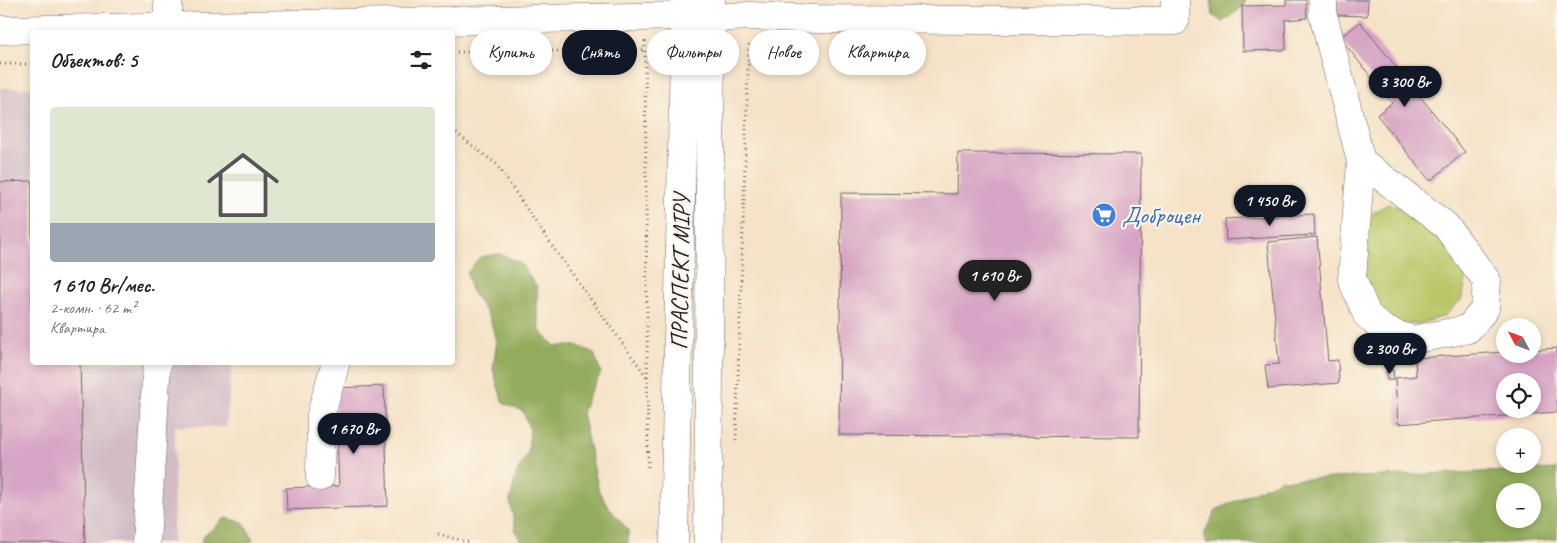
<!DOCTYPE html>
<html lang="ru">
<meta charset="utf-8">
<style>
body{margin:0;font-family:Caveat,sans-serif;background:#f6f6f6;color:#222;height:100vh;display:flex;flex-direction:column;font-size:19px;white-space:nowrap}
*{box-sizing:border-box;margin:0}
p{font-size:16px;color:#767676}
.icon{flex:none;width:28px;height:28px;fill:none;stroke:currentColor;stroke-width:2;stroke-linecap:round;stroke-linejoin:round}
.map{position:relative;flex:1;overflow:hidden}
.panel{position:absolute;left:30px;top:30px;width:425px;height:335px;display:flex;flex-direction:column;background:#fff;border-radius:5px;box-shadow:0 2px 8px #0003}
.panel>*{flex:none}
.hud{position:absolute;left:470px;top:30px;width:475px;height:45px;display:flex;gap:10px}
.needle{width:32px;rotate:311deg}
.fabs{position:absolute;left:1496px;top:318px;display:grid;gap:10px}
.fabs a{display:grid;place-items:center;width:45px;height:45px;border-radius:50%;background:#fff;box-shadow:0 2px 8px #0003;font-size:25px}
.price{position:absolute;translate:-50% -42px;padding:0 11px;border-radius:18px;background:#111827;color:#fff;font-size:16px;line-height:32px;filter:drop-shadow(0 1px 2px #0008)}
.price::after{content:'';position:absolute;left:50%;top:30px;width:15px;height:11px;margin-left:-8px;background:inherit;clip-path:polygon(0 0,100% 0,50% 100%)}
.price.active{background:#222;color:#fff}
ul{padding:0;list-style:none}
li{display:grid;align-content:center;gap:10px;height:265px;padding:0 20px}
li span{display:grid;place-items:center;height:155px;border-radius:5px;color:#555}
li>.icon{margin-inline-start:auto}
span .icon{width:90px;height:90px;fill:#fffc;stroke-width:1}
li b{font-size:21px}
h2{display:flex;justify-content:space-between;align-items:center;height:60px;padding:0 20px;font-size:21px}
.pill{padding:0 18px;border-radius:22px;background:#fff;box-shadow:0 2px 8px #0003;font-size:18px;line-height:45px}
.pill.active{background:#111827;color:#fff}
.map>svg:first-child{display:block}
.industrial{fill:#d2bdc7}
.green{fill:#bac667;stroke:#6e7451}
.forest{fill:#93ab5c;stroke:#5a664c;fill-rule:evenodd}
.building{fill:#d7a4c5;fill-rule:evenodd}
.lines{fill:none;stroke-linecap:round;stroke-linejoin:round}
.minor-casing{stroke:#6c656c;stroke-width:29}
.major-casing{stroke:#6c656c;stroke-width:29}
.path{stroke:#6c656c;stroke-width:3;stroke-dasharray:1 4;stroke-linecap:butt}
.minor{stroke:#fff;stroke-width:28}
.major{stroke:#fff;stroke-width:28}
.labels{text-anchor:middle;stroke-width:4.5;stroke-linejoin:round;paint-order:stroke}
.shop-label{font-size:24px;fill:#366cbe;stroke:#fcf5e5;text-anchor:start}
.street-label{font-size:24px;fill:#22223b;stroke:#fcf5e5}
</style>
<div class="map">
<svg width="1557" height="543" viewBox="0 0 1557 543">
<rect width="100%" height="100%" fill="#fcf5e5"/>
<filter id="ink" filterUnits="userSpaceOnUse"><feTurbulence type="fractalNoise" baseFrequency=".02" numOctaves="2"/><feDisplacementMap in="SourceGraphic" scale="10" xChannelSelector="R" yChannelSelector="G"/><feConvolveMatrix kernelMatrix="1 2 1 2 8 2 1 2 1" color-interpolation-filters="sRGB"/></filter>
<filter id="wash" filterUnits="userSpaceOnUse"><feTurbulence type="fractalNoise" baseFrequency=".0096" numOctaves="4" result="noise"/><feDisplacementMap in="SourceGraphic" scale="20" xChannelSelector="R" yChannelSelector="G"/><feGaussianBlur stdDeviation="1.12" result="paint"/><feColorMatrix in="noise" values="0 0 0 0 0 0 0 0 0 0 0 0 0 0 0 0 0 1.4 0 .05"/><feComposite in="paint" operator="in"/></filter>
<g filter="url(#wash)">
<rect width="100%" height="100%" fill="#f5e2c7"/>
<!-- industrial -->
<path class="industrial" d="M0 88H32V362L232 363 226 427 175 426 173 543H0Z"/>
<!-- green -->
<path class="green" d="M1388 204 1417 213 1462 264 1466 281 1461 300 1445 316 1419 324H1398L1381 314 1363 272V227L1374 212Z"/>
<!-- forest -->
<path class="forest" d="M1211 0H1246L1242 7 1223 22 1213 16Z
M500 254 520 263 537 287V308L540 331 555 346H578L594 353 601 373 589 394 582 413 599 492 610 509 628 530V543H522L516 532 510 501 516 475 528 453 530 430 523 411 503 403 493 369 497 341 489 317 471 290 467 273 480 257Z
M1557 469V539L1502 543H1207L1203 536 1216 510 1280 480ZM1505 491H1532V519H1505Z
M225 518 243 522 253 539 251 543H201L203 537Z"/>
<g id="blocks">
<!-- building -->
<path class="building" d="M1286 0H1306L1307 18 1285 20 1286 50 1243 51 1242 6 1286 5Z
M1336 0H1368L1367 16 1335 15Z
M1360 22 1465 152 1430 181 1377 115 1392 103 1340 38Z
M958 153 1141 154 1139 437 839 435 841 193 957 194Z
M32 181V362H80L85 543H0V182Z
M1314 214 1315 235 1226 240 1225 219Z
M1317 237 1328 361 1338 360 1339 383 1268 389 1265 365 1279 364 1268 242Z
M1557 348V412L1398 424 1395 378 1416 376 1415 358 1505 352V354H1532V350ZM1505 381H1532V409H1505Z
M1393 370 1394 380H1387L1386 371Z
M384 386 388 506 287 510 286 488 339 486 335 388Z"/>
</g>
</g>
<g filter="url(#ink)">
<use href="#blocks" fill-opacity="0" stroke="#6c656c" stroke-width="1"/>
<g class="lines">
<defs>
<path id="minor" d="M1323 0V15L1361 161 1352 279 1367 315 1384 330 1412 340 1468 329 1485 309 1487 281 1446 226 1361 161
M0 30 685 16 711 18 750 16 817 19 1175 21V0
M168 32V0
M320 477 321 414 336 362
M146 543 157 362"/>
<path id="major" d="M674 543 685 0
M708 543 711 0"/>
</defs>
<!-- minor casing -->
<use href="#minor" class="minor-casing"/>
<!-- major casing -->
<use href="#major" class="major-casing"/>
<!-- path -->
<path class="path" d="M645 41 648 470
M452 52 645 50
M0 64H32
M452 130 496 164 552 246 647 377
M736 440 749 41
M438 534 471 543"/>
<!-- minor -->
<use href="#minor" class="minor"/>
<!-- major -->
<use href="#major" class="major"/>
</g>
</g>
<!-- icons -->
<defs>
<symbol id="supermarket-disc" viewBox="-11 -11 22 22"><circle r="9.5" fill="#3f7fe0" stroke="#fcf5e5"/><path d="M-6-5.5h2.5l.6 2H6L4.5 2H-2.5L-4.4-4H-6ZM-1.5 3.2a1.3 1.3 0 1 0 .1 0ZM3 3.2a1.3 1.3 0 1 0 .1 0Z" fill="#fff"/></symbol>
</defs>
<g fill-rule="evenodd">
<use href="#supermarket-disc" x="1090" y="201" width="28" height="28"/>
</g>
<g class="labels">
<!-- shop labels -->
<g class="shop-label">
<text x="1122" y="223">Доброцен</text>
</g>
<!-- street labels -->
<g class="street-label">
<text transform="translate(680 272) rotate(-89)" y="8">ПРАСПЕКТ МІРУ</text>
</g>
</g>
</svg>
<div class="fabs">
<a><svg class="needle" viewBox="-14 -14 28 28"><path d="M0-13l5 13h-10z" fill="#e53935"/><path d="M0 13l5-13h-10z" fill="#767676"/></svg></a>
<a><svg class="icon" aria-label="locate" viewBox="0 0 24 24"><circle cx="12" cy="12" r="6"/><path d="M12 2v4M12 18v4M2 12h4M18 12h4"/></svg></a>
<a>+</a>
<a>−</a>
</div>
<b class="price" style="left:1405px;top:108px">3 300 Br</b>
<b class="price" style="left:1270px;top:227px">1 450 Br</b>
<b class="price active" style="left:995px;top:302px">1 610 Br</b>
<b class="price" style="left:1390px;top:375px">2 300 Br</b>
<b class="price" style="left:354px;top:455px">1 670 Br</b>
<div class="hud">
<a class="pill">Купить</a>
<a class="pill active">Снять</a>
<a class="pill">Фильтры</a>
<a class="pill">Новое</a>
<a class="pill">Квартира</a>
</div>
<section class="panel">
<h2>Объектов: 5<svg class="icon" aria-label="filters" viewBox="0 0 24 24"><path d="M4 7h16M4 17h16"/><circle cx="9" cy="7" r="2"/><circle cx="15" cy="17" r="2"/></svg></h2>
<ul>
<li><span style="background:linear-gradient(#dfe7d0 75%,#9aa5b1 0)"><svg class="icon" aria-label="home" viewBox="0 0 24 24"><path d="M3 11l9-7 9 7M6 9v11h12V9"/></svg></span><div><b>1 610 Br/мес.</b><p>2-комн. · 62 m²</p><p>Квартира</p></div></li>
</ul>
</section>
</div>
